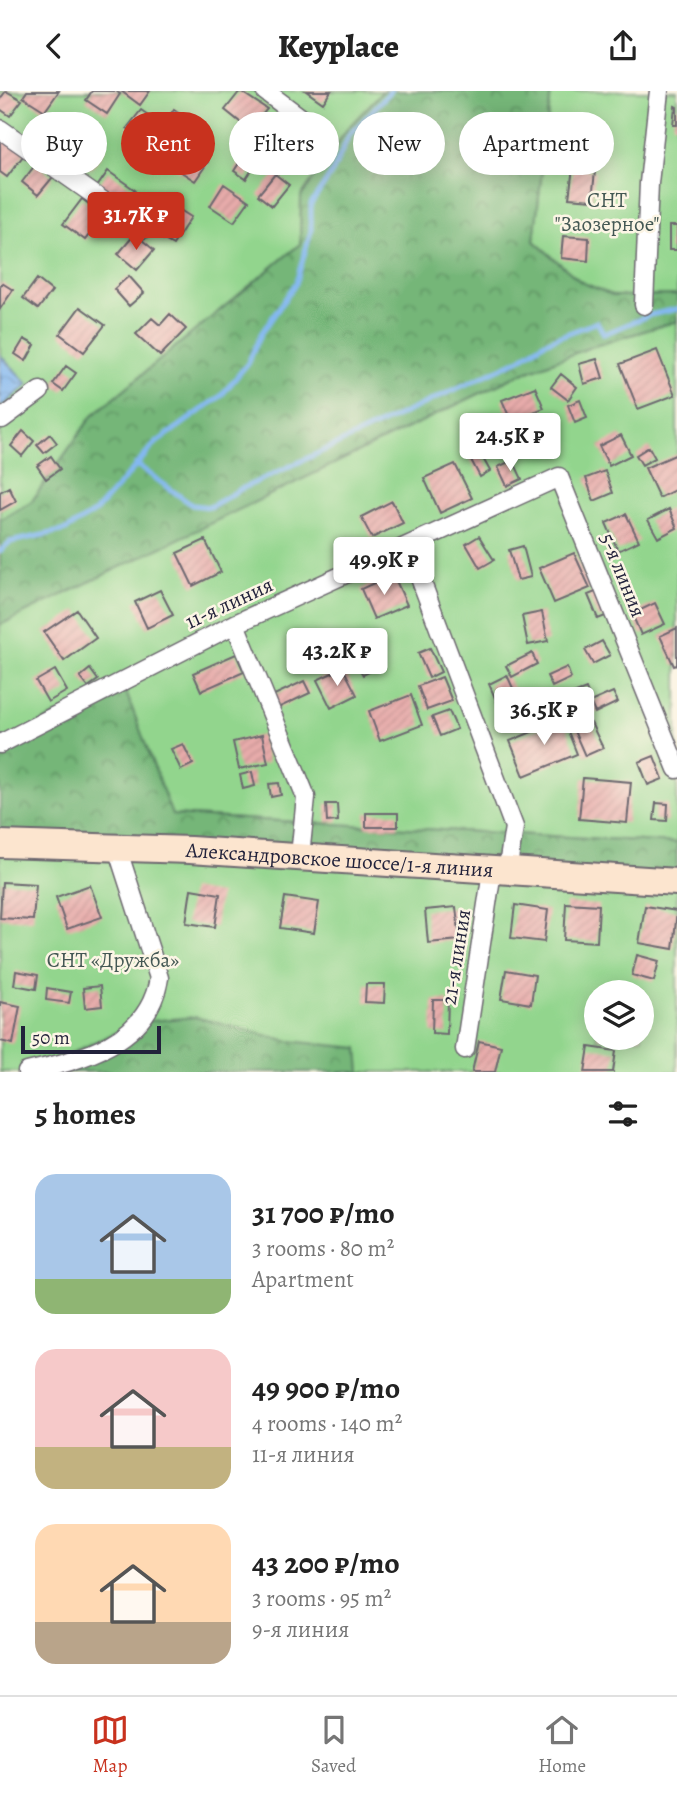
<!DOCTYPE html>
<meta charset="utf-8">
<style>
body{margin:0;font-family:Alegreya,serif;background:#f6f6f6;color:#222;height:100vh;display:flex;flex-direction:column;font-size:26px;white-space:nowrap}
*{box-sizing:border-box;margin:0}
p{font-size:23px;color:#767676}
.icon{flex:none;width:38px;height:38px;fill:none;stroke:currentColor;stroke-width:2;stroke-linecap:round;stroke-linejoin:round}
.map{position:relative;height:981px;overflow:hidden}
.drawer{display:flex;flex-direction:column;background:#fff;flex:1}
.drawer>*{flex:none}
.guide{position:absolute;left:21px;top:21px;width:635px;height:63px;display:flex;gap:14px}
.fabs{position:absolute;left:584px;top:889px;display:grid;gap:14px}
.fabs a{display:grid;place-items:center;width:70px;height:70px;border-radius:50%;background:#fff;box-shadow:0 4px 18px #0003;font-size:35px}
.scale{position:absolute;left:21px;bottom:18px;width:140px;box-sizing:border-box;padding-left:7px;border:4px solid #22223b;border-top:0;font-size:19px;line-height:24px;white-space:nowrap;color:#22223b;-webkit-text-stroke:5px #fcf5e5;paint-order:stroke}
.price{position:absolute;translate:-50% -60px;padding:0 16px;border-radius:7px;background:#fff;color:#222;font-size:23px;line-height:46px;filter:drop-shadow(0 2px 4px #0008)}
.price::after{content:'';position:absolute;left:50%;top:42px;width:21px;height:16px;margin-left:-10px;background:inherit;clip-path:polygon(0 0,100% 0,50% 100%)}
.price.selected{background:#c8321e;color:#fff}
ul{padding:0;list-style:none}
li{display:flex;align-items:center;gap:21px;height:175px;padding:0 35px}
li span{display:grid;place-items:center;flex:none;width:196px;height:140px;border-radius:21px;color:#555}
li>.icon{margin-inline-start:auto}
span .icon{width:84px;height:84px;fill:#fffc;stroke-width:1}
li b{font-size:30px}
h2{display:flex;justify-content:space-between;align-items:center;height:84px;padding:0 35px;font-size:30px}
.chip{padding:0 24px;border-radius:32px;background:#fff;box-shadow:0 4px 18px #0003;font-size:24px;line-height:63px}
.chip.selected{background:#c8321e;color:#fff}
header{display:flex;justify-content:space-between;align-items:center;height:91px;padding:0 35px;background:#fff;font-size:32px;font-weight:800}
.tab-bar{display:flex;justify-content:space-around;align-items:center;height:98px;border-top:2px solid #e0e0e0;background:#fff;font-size:19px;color:#767676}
.tab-bar a{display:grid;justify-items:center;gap:4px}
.tab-bar .selected{color:#c8321e}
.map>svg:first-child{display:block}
.green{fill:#92d58d;stroke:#5a7c64;stroke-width:2;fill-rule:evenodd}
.forest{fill:url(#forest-crowns);stroke:#4c6c5a;stroke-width:2}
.water{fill:url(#water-waves);stroke:#526d96;stroke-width:2}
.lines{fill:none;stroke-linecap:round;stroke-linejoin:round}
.stream{stroke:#83b8f1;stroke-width:5}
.building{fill:url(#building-hatch)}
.street-casing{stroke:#6d6870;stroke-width:21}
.secondary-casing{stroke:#6d6870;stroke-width:30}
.street{stroke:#fff;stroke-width:18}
.secondary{stroke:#fce5cf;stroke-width:26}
.labels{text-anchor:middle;stroke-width:5;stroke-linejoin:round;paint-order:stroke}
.park-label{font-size:21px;fill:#445854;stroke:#fcf5e5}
.street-label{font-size:21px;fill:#22223b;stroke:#fcf5e5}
</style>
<header><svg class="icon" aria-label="back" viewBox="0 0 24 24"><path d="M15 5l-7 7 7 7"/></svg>Keyplace<svg class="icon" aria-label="share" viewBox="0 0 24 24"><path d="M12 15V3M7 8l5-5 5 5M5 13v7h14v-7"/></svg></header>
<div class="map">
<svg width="677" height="981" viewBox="0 0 677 981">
<defs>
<pattern id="forest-crowns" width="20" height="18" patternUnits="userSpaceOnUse" patternTransform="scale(1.75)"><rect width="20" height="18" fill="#75b678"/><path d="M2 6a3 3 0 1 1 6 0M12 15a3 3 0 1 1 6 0" fill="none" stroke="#609464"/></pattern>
<pattern id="water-waves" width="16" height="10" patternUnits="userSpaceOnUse" patternTransform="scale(1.75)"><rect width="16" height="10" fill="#83b8f1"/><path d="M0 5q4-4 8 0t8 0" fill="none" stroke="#6b95c4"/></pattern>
<pattern id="building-hatch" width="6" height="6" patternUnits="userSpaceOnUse" patternTransform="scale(1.75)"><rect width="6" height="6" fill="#e7abaa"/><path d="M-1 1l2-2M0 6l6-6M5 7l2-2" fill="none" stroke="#c69393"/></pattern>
</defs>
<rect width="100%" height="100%" fill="#fcf5e5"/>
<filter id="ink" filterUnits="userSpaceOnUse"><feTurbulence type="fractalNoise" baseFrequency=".0143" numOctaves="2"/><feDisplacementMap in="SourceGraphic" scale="14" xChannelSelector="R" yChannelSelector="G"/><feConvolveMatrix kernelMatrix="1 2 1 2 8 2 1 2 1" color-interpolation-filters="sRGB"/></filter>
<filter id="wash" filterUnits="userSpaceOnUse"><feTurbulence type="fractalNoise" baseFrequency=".00686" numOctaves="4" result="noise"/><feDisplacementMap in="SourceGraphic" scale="28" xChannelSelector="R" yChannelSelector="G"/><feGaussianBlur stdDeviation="1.57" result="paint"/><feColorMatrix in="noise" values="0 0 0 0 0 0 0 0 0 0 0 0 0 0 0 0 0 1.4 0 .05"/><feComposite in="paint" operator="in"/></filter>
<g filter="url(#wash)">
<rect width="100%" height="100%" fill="#f7e9d1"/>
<!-- green -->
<path class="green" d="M0 0H383L348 37 301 105 300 153 92 325 32 410 0 429Z
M551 0H677V204L614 205 581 191 534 150Z
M677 230V752L172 724 0 653V534L520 283 591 256Z
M0 753 677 793V981H0ZM597 901H642V947H597Z"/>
<!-- forest -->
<path class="forest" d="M383 0H551L534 150 581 191 614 205 677 204V230L591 256 520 283 0 534V429L32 410 92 325 300 153 301 106 348 37Z
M122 590 172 724 677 752V793L0 753V653Z
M195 926 289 950 358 957 360 981H30L139 931Z"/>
<!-- water -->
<path class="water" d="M0 264 28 293 2 315 0 313Z"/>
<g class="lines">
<!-- stream -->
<path class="stream" d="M136 373 192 414 210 416 239 399 520 268 545 251 597 231 604 243 650 224 677 218
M0 460 10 451 66 439 95 421 156 352 221 305 248 272 261 243 296 192 311 140V113L333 80 349 44 391 0"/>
</g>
<g id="blocks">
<!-- building -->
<path class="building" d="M6 0 22 9 10 25 0 18V8Z
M27 0H59L45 20 23 6Z
M92 0H116L120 3 107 23 86 9Z
M121 0H150L140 14Z
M240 0 267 18 250 39 225 19Z
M306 0H331L323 12Z
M675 15 677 16V34H673Z
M174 18 193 31 184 45 164 33Z
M141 19 161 33 148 52 127 37Z
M275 24 292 36 273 64 256 52Z
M72 34 106 57 91 78 58 55Z
M576 35 603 39 600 61 573 57Z
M3 45 26 61 7 86 0 81V49Z
M176 50 208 71 195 90 163 69Z
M243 66 255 74 246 88 234 80Z
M36 73 53 86 38 104 22 91Z
M573 77 595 80 592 109 569 107Z
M108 80 135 99 124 115 97 96Z
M275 83 289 94 272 115 258 104Z
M224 93 249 110 234 131 210 115Z
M82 108 104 124 85 149 63 133Z
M177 117 191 126 173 154 159 146Z
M669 135H677V159H669Z
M135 143 154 159 137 179 118 163Z
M563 145 589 147 588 170 561 167Z
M129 185 144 202 129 215 114 198Z
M37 188 52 200 38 218 23 207Z
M2 192 13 199 0 218V195Z
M80 216 105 234 84 261 60 243Z
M170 223 186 238 160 265 136 243 152 227 160 234Z
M24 248 35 254 26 270 15 263Z
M657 259 675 304 638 318 620 273Z
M597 268 603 287 584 293 579 273Z
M66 275 76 282 63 300 53 293Z
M561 283 577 296 568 309 551 296Z
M535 296 544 317 511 330 502 309Z
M580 309 587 327 575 332 568 314Z
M490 332 498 348 487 353 479 337Z
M23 340 34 350 22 365 11 355Z
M50 343 57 352 44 362 37 354Z
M621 344 631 364 609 375 599 355Z
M649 356 655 367 642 374 636 364Z
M480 362 490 380 480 386 470 367Z
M677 363V398L659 407 645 377Z
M51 365 60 378 46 388 37 375Z
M513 369 522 388 507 395 498 376Z
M455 373 472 407 440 422 424 387Z
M605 380 613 402 594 410 586 387Z
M9 396 16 410 0 419V401Z
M392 410 403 432 372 447 361 426Z
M669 418 677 437 658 447 648 429Z
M626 423 639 450 618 460 606 432Z
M479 445 494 469 480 477 466 453Z
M205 449 221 481 193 495 177 462Z
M523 455 531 486 518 489 509 459Z
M574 462 590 497 554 512 539 477Z
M393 483 407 514 374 528 361 498Z
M160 499 173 524 147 537 135 511Z
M598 500 608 524 598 528 588 504Z
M655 512 665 533 641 544 632 523Z
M77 519 96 547 64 570 44 541Z
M542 521 548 550 528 554 522 525Z
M677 537V574L674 575 660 545Z
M602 550 610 564 593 573 585 559Z
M371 557 381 575 363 584 353 567Z
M430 557 441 581 429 587 418 562Z
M532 562 537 573 512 586 506 575Z
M236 563 244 581 201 600 193 582Z
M567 576 571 587 552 596 547 585Z
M343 577 357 604 331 617 317 589Z
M90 578 98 589 88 596 80 586Z
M55 579 67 600 48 611 36 590Z
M507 584 517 606 498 614 489 593Z
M442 586 452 610 427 619 418 595Z
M304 590 310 602 278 617 272 605Z
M586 598 590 608 577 613 573 603Z
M613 601 618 611 595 622 590 611Z
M411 604 422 634 380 650 369 620Z
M570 606 573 614 560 619 557 611Z
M449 620 457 638 440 645 432 626Z
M563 628 577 663 524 685 510 650Z
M591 632 603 657 585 665 574 640Z
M262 644 268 672 239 678 233 651Z
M183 653 193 673 181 679 171 658Z
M654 665 663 688 648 694 639 671Z
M252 681 255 695 243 698 240 684Z
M583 687 631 691 627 732 579 728Z
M279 692 281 704 271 706 269 693Z
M656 712 668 713 667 730 654 729Z
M326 713H337L338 730 327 731Z
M366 722H398V736H366Z
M2 791 36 793 33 829 0 827Z
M90 794 102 826 67 838 56 806Z
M191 798 220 803 215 836 186 832Z
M285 806 319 811 314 842 280 837Z
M566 812 599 814 597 851 564 849Z
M515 814 548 819 544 851 511 847Z
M645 815 677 820 673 858 639 852Z
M456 816 460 849 428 852 425 819Z
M637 864 659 870 654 890 632 884Z
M506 879 535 884 531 913 501 908Z
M16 880 38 884 36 898 14 894Z
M366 893H385L384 912 365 911Z
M100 895 102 915 85 917 83 897Z
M47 897 71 901 69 912 46 909Z
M433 909H448L447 943 432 942Z
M0 911 20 915 13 953 0 950Z
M479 950 501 955 495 981H472Z
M589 956 616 960 613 981H585Z"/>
</g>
</g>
<g filter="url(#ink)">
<use href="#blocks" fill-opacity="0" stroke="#6d6870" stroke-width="2"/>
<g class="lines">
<defs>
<path id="street" d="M265 0 301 27
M0 38 143 138
M644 214 649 92 659 0
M0 325 2 328 40 300
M408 455 514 736 507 782
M235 533 306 706 300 765
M0 653 235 533 559 386 677 678
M465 958 492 780
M27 981C81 969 149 952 159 887L117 757"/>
<g id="secondary">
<path id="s1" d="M0 753 190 759 677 791"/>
</g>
</defs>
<!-- street casing -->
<use href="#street" class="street-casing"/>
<!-- secondary casing -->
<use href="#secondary" class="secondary-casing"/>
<!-- street -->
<use href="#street" class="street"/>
<!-- secondary -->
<use href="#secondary" class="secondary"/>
</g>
</g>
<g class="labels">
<!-- park labels -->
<g class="park-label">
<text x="607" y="116">СНТ<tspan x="607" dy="24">"Заозерное"</tspan></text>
<text x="113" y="876">СНТ «Дружба»</text>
</g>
<!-- street labels -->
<g class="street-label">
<text transform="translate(623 484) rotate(68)" y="7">5-я линия</text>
<text transform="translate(229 512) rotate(-25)" y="7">11-я линия</text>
<text dy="7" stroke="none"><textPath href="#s1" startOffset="340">Александровское шоссе/1-я линия</textPath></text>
<text transform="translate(456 866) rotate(-81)" y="7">21-я линия</text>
</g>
</g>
</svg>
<div class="fabs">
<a><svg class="icon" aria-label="layers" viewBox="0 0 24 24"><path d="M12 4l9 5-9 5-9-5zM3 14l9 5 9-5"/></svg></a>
</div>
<div class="scale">50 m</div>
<b class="price selected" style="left:136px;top:161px">31.7K ₽</b>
<b class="price" style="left:510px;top:382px">24.5K ₽</b>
<b class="price" style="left:384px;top:506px">49.9K ₽</b>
<b class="price" style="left:337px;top:597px">43.2K ₽</b>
<b class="price" style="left:544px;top:656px">36.5K ₽</b>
<div class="guide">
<a class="chip">Buy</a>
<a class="chip selected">Rent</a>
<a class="chip">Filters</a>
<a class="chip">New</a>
<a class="chip">Apartment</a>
</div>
</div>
<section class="drawer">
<h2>5 homes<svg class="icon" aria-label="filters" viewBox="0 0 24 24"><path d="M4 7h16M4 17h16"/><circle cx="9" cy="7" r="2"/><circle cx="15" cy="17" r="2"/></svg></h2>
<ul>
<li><span style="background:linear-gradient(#a9c7e8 75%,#8fb573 0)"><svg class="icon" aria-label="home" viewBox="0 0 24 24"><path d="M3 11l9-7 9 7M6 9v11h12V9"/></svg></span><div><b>31 700 ₽/mo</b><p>3 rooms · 80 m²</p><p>Apartment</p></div></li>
<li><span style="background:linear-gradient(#f6c9c9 70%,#c2b280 0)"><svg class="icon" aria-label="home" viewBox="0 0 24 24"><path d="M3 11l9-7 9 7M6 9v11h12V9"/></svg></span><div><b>49 900 ₽/mo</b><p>4 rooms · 140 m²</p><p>11-я линия</p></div></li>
<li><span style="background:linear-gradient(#ffd9b3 70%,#b9a48a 0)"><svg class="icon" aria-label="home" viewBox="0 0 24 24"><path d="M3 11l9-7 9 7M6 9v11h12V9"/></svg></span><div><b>43 200 ₽/mo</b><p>3 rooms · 95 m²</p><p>9-я линия</p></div></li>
</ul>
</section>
<nav class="tab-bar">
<a class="selected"><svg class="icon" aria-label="map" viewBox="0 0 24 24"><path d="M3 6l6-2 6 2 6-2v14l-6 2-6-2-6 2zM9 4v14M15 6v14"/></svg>Map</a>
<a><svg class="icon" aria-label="saved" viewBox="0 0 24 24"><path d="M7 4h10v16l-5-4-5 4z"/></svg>Saved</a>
<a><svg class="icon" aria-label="home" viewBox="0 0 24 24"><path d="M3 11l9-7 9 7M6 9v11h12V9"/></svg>Home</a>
</nav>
